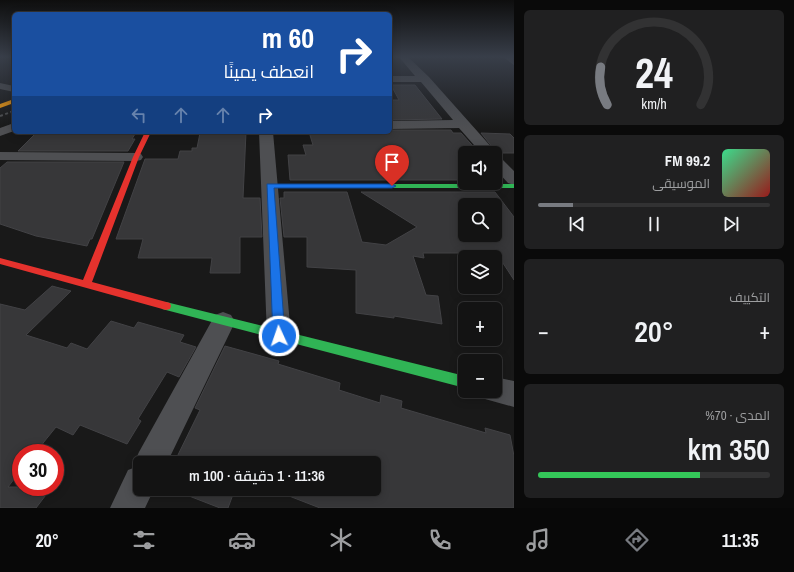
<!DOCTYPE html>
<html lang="ar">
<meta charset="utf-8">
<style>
body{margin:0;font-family:"Archivo Narrow",Cairo,sans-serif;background:#202021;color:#f1f3f6;direction:rtl;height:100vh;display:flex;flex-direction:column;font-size:15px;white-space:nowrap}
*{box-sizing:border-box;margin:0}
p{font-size:13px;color:#9d9ea0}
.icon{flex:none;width:22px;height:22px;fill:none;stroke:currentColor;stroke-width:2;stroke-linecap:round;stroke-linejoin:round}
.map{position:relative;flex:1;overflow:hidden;direction:ltr}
.drawer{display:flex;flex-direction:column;gap:10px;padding:10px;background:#0a0a0a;width:280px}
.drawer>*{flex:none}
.hud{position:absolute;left:12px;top:12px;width:380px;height:122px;border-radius:6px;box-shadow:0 2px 10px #0003,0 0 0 1px #323233;direction:rtl;background:#1a4fa0;color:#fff;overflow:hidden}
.tools{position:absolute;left:458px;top:146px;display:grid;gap:8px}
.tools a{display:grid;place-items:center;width:44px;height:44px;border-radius:6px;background:#131313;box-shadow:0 2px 10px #0003,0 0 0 1px #323233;font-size:20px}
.speed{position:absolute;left:12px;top:444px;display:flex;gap:8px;font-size:20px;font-weight:700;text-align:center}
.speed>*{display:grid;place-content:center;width:52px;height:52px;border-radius:50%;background:#131313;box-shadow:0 2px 10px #0003,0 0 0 1px #323233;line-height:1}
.speed .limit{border:6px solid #d22;background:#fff;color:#111}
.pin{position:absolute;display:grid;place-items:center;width:34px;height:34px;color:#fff;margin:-41px -17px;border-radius:50% 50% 50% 0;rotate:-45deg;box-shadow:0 0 4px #0007}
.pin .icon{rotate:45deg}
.me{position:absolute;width:44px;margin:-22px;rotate:357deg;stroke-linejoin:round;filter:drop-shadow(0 0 3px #0008)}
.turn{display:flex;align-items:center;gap:14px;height:84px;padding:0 12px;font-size:18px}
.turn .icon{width:52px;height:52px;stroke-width:2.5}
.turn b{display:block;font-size:28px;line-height:34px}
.lanes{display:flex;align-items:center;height:38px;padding:0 12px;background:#0003;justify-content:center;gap:20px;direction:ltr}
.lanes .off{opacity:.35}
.big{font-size:30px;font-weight:600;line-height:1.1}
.drawer .card{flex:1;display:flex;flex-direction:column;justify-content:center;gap:6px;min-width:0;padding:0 14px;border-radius:6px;background:#202021}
.drawer .dial{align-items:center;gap:0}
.dial svg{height:104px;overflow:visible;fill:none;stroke:#323233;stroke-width:7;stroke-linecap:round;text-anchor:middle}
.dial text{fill:#f1f3f6;stroke:none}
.song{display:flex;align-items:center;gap:12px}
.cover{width:48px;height:48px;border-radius:6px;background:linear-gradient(135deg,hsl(150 70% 55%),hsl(0 70% 35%))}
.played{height:4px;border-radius:2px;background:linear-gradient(90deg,#787b81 15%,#323233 15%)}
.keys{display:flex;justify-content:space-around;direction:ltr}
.heat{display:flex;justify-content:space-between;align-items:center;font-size:22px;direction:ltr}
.charge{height:6px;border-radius:3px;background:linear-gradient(90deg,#34c759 70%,#323233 0)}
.trip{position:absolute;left:133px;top:456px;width:248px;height:40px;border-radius:6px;background:#131313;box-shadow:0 2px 10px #0003,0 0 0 1px #323233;font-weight:600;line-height:40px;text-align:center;direction:rtl}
.menu{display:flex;height:64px;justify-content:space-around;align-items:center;background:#080808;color:#9d9ea0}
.menu .icon{width:28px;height:28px}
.menu .on{color:#787b81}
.menu b{font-size:18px;color:#f1f3f6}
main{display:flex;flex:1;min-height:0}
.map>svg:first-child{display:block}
.building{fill:#373739;stroke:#424245;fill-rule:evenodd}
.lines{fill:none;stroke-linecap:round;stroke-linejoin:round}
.street{fill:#4e4f52;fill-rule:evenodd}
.fast{fill:#30b455;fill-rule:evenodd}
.slow{fill:#ff9f0a;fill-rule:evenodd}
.jam{fill:#e5322d;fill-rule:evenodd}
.rail{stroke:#4e4f50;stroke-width:2;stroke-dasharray:3 2.5;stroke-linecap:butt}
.route{fill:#1a73e8;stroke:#114b97}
</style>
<main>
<section class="drawer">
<div class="card dial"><svg viewBox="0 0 100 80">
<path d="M14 69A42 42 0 1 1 86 69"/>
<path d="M14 69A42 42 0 0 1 9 40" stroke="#787b81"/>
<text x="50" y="56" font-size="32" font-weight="700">24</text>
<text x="50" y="72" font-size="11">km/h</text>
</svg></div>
<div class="card">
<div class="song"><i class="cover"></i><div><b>99.2 FM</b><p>الموسيقى</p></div></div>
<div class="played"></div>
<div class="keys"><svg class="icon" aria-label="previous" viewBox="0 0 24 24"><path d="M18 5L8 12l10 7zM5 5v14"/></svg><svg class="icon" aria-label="pause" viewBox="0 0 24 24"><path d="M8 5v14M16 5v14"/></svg><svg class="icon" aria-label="next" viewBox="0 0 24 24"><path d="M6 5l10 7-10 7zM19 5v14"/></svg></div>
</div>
<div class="card"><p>التكييف</p>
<div class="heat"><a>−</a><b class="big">20°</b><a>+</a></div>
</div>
<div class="card"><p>المدى · 70%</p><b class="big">350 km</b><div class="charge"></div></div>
</section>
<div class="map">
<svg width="514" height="508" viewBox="0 0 514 508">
<rect width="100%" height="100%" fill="#191919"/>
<!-- building -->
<path class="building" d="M 391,85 L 415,85 L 442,119 L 390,120 L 390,100 L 399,100 Z
M 390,130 L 451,130 L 453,133 L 461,133 L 479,153 L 465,153 L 465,180 L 290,180 L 288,155 L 306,155 L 303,145 L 313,145 L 309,132 L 390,132 Z
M 37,132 L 135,134 L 132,139 L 135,139 L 128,151 L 18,151 Z
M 210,132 L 246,132 L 243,198 L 260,198 L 262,237 L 240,237 L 240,273 L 210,273 L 212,258 L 138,258 L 143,239 L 116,239 L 145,159 L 178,159 L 180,151 L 192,151 L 192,148 L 197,148 L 200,133 L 210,133 Z
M 481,133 L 510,134 L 514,138 L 514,153 L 497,153 Z
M 7,162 L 124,162 L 92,239 L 90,239 L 87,246 L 36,236 L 0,224 L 0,168 Z
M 284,192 L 347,192 L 362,242 L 386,245 L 417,227 L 361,192 L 495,192 L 514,217 L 514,280 L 499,257 L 462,257 L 460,253 L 423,253 L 424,258 L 413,256 L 426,295 L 438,296 L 442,324 L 394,316 L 394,318 L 356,313 L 356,270 L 307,267 L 307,237 L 284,237 L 280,198 L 284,198 ZM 465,205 L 495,205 L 495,235 L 465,235 Z
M 52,286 L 71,291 L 26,335 L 67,348 L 71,343 L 87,349 L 111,321 L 134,328 L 138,322 L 184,335 L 180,342 L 196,347 L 179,377 L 167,372 L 138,419 L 141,421 L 127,444 L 80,425 L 73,435 L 56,427 L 35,453 L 21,453 L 21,470 L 8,487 L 52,487 L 36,508 L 0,508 L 0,304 L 25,310 Z
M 225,346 L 279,361 L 278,364 L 340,383 L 339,390 L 380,403 L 381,395 L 402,401 L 401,408 L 486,433 L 485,428 L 510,435 L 514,456 L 514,508 L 320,508 L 271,489 L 374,489 L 374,463 L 174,463 L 200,410 L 195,408 Z
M 171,489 L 235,489 L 228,508 L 220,508 Z"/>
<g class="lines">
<!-- street -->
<path class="street" d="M 399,57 L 408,57 L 429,77 L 494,150 L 496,153 L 495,155 L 495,153 L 481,153 L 459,128 L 390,129 L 390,121 L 453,120 L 421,82 L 390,82 L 390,76 L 415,76 Z
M 503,57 L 513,57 L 514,65 Z
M 0,83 L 14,86 L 14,92 L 0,89 Z
M 14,123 L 14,131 L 0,136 L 0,128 Z
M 259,132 L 273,132 L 291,336 L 288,343 L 279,346 L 270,343 L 267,336 Z
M 0,152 L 136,153 L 141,154 L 143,157 L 141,160 L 136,161 L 0,160 Z
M 495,156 L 500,157 L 514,171 L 514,185 L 508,183 L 495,169 Z
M 223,312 L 231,315 L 235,322 L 167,463 L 140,463 L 140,489 L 154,489 L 145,508 L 110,508 L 128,470 L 136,467 L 134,463 L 139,452 L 215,315 Z
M 495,377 L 514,381 L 514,407 L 485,399 L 482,391 L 495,391 Z"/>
<!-- fast -->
<path class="fast" d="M 267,184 L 514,184 L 514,188 L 267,188 Z
M 166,302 L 465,376 L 465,388 L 162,309 L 161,306 L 162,303 Z"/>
<!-- slow -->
<path class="slow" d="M 14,99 L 14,103 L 0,108 L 0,104 Z"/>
<!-- jam -->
<path class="jam" d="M 145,132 L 151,132 L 139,157 L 92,282 L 170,303 L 171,306 L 170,309 L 166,310 L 0,264 L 0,258 L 83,280 L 133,157 Z"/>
<!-- rail -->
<path class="rail" d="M 0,116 L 14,111"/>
</g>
<!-- sky -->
<linearGradient id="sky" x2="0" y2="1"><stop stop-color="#0e0e0e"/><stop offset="0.44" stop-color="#383e49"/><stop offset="1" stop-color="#383e49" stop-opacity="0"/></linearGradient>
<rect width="514" height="129" fill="url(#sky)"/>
<!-- route -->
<path class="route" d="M 267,184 L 392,184 L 396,186 L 392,188 L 274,188 L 285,336 L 283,339 L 279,340 L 275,339 L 273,336 Z"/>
</svg>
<div class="tools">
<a><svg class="icon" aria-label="sound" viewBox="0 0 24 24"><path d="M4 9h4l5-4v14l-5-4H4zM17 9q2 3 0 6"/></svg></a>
<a><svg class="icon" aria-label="search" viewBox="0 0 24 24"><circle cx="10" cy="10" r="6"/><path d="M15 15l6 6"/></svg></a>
<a><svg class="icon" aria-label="layers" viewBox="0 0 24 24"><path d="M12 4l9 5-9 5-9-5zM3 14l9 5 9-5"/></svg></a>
<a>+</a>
<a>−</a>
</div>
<div class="speed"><div class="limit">30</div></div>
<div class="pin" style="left:392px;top:186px;background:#d93025"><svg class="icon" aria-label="arrive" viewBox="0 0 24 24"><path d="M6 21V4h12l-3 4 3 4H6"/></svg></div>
<svg class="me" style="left:279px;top:336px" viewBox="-20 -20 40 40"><circle r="17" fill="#1a73e8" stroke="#fff" stroke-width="3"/><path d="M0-11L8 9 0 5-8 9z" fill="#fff"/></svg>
<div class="trip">11:36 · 1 دقيقة · 100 m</div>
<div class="hud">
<div class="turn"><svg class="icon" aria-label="right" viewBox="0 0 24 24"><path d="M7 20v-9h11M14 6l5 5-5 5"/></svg><div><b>60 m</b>انعطف يمينًا</div></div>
<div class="lanes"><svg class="icon off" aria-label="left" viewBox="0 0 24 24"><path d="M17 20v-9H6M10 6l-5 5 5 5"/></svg><svg class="icon off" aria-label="ahead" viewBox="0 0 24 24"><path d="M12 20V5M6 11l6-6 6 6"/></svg><svg class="icon off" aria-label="ahead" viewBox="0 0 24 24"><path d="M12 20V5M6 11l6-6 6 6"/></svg><svg class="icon" aria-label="right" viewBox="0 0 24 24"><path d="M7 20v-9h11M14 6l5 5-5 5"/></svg></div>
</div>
</div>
</main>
<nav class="menu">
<b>11:35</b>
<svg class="icon on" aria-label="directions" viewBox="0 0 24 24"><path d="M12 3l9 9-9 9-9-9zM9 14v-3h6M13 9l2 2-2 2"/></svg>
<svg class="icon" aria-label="music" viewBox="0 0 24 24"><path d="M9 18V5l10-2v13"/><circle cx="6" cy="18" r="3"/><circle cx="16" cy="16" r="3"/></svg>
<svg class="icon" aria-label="phone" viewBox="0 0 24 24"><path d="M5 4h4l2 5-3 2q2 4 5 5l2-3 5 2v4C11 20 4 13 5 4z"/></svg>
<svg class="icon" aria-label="climate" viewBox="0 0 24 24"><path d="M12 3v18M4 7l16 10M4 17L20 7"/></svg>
<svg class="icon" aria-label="car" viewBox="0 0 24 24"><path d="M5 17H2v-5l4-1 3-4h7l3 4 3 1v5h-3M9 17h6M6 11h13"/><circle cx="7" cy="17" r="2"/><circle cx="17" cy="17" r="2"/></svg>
<svg class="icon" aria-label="filters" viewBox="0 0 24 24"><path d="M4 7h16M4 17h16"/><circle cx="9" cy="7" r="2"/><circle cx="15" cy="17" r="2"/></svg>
<b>20°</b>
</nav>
